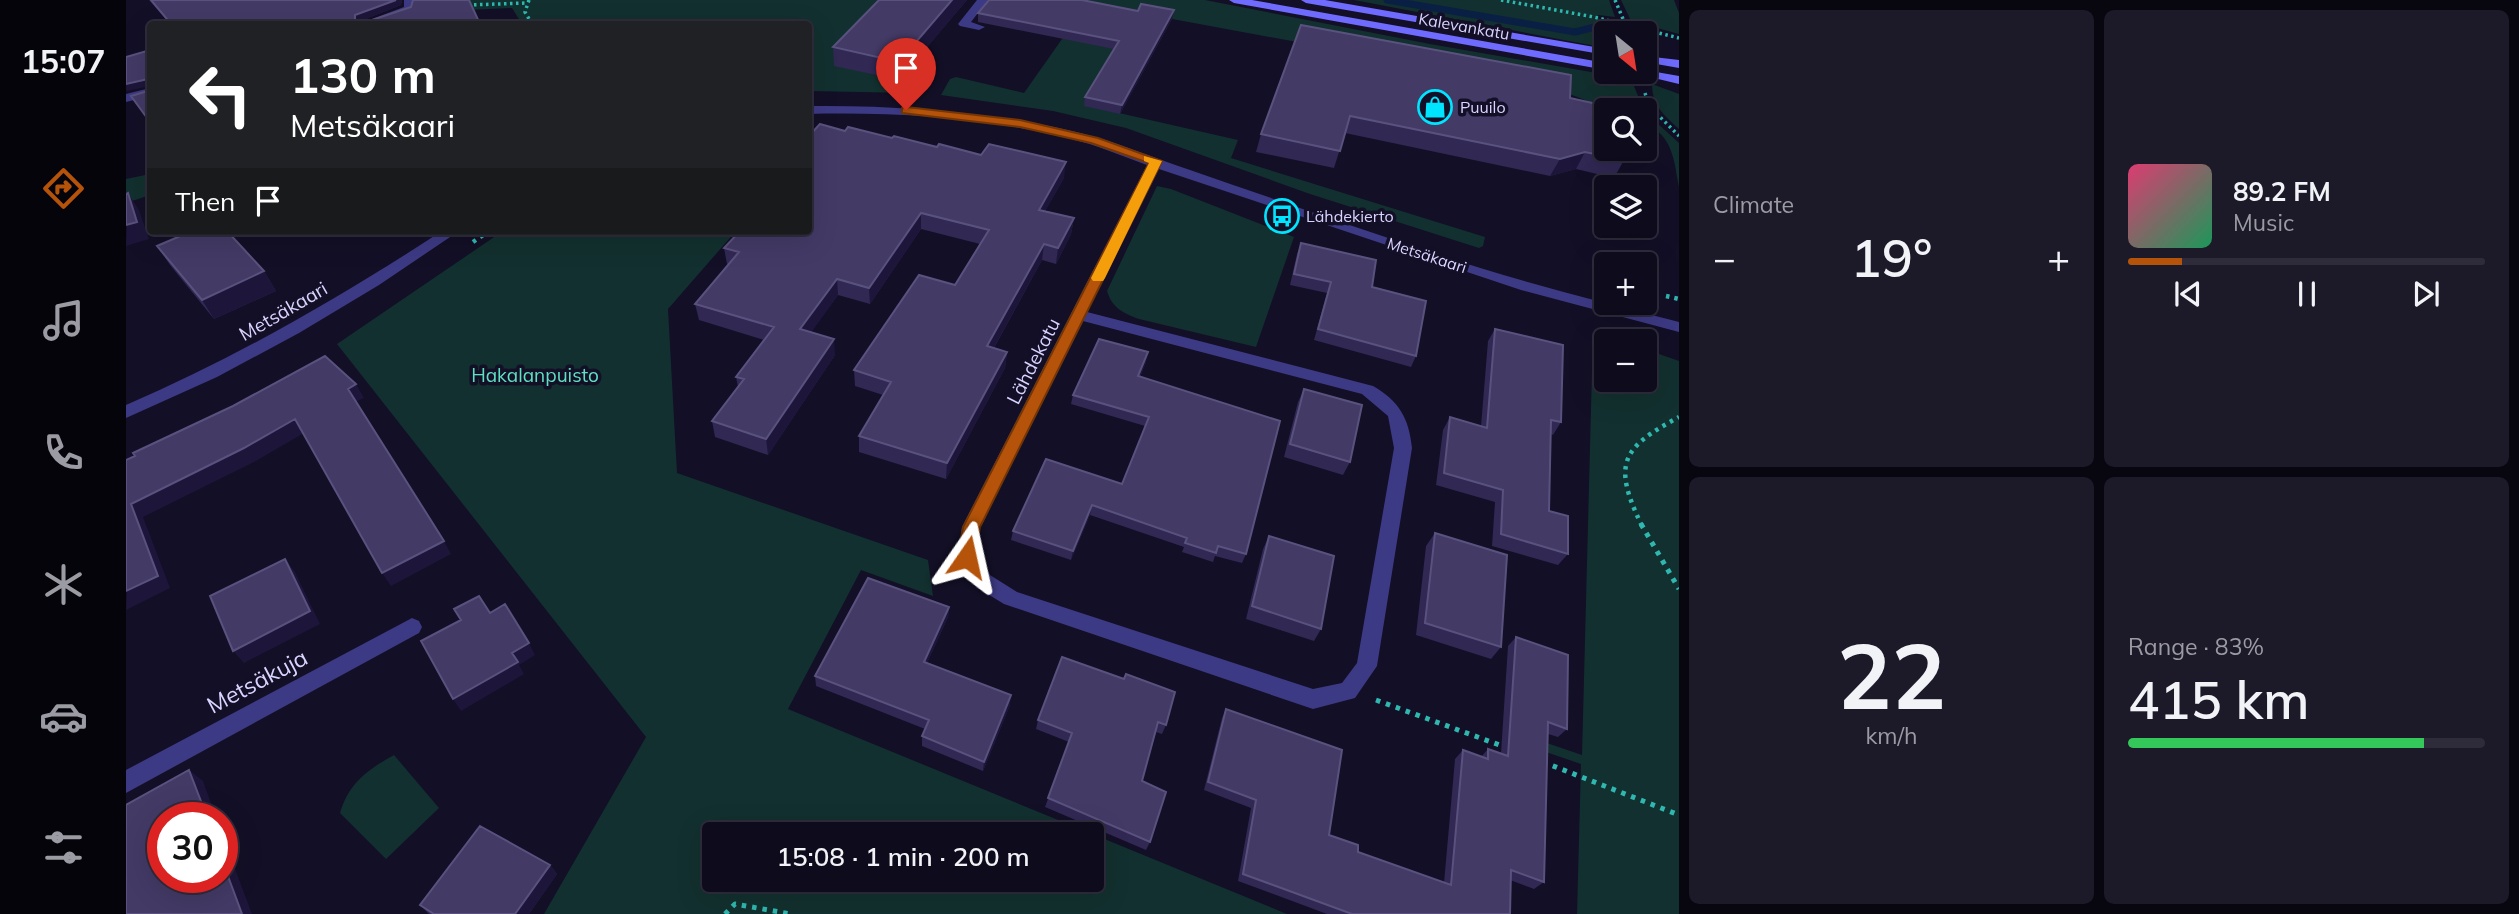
<!DOCTYPE html>
<meta charset="utf-8">
<style>
body{margin:0;font-family:Mulish,sans-serif;background:#1c1929;color:#f1f3f6;height:100vh;display:flex;flex-direction:column;font-size:26px;white-space:nowrap}
*{box-sizing:border-box;margin:0}
p{font-size:23px;color:#9b9ba3}
.icon{flex:none;width:38px;height:38px;fill:none;stroke:currentColor;stroke-width:2;stroke-linecap:round;stroke-linejoin:round}
.map{position:relative;flex:1;overflow:hidden}
.drawer{display:flex;flex-direction:column;gap:10px;padding:10px;background:#08060f;width:840px}
.drawer>*{flex:none}
.top-card{position:absolute;left:21px;top:21px;width:665px;height:214px;border-radius:7px;box-shadow:0 7px 28px #0002,0 0 0 2px #2e2b3b;background:#202124;color:#fff;overflow:hidden}
.needle{width:46px;rotate:150deg}
.fabs{position:absolute;left:1468px;top:21px;display:grid;gap:14px}
.fabs a{display:grid;place-items:center;width:63px;height:63px;border-radius:7px;background:#0e0b1c;box-shadow:0 7px 28px #0002,0 0 0 2px #2e2b3b;font-size:35px}
.speed{position:absolute;left:21px;top:802px;display:flex;gap:14px;font-size:35px;font-weight:700;text-align:center}
.speed>*{display:grid;place-content:center;width:91px;height:91px;border-radius:50%;background:#0e0b1c;box-shadow:0 7px 28px #0002,0 0 0 2px #2e2b3b;line-height:1}
.speed .limit{border:10px solid #d22;background:#fff;color:#111}
.pin{position:absolute;display:grid;place-items:center;width:60px;height:60px;color:#fff;margin:-72px -30px;border-radius:50% 50% 50% 0;rotate:-45deg;box-shadow:0 0 7px #0007}
.pin .icon{rotate:45deg}
.me{position:absolute;width:77px;margin:-38px;rotate:11deg;stroke-linejoin:round;filter:drop-shadow(0 0 5px #0008)}
.turn{display:flex;align-items:center;gap:24px;height:147px;padding:0 28px;font-size:32px}
.turn .icon{width:91px;height:91px;stroke-width:2.5}
.turn b{display:block;font-size:49px;line-height:60px}
.then{display:flex;align-items:center;height:66px;padding:0 28px;background:#0003;gap:14px;font-size:26px}
.big{font-size:52px;font-weight:600;line-height:1.1}
.drawer .tile{flex:1;display:flex;flex-direction:column;justify-content:center;gap:10px;min-width:0;padding:0 24px;border-radius:10px;background:#1c1929}
.drawer .dial{align-items:center;gap:0}
.dial b{font-size:91px;line-height:1}
.song{display:flex;align-items:center;gap:21px}
.cover{width:84px;height:84px;border-radius:10px;background:linear-gradient(135deg,hsl(340 70% 55%),hsl(150 70% 35%))}
.played{height:7px;border-radius:4px;background:linear-gradient(90deg,#b45309 15%,#2e2b3b 15%)}
.keys{display:flex;justify-content:space-around;direction:ltr}
.heat{display:flex;justify-content:space-between;align-items:center;font-size:38px;direction:ltr}
.charge{height:10px;border-radius:5px;background:linear-gradient(90deg,#34c759 83%,#2e2b3b 0)}
.drawer .tiles{flex:1;display:grid;gap:10px;grid-template-columns:repeat(2,1fr)}
.trip{position:absolute;left:576px;top:822px;width:402px;height:70px;border-radius:7px;background:#0e0b1c;box-shadow:0 7px 28px #0002,0 0 0 2px #2e2b3b;font-weight:600;line-height:70px;text-align:center}
main{display:flex;flex:1;min-height:0}
.menu{display:flex;flex-direction:column;width:126px;justify-content:space-around;align-items:center;background:#06040b;color:#9b9ba3}
.menu .icon{width:49px;height:49px}
.menu .on{color:#b45309}
.menu b{font-size:32px;color:#f1f3f6}
.map>svg:first-child{display:block}
.green{fill:#12302f;fill-rule:evenodd}
.lines{fill:none;stroke-linecap:round;stroke-linejoin:round}
.stream{stroke:#0a1f44;stroke-width:7}
.path-far2{stroke:#2fb8b0;stroke-width:3.5;stroke-dasharray:2.5 3.5;stroke-linecap:butt}
.path-far1{stroke:#2fb8b0;stroke-width:4.5;stroke-dasharray:3.5 5;stroke-linecap:butt}
.path{stroke:#2fb8b0;stroke-width:5;stroke-dasharray:4.5 6;stroke-linecap:butt}
.lane{fill:#3d3a85;fill-rule:evenodd}
.street{fill:#3d3a85;fill-rule:evenodd}
.secondary{fill:#6f6bff;fill-rule:evenodd}
.wall{fill:#312854}
.shaded-wall{fill:#1d163a}
.building{fill:#433a66;stroke:#5a527e;stroke-width:2}
.route{fill:#b45309;stroke:#753606;stroke-width:2}
.slow{fill:#f59e0b}
.labels{text-anchor:middle;dominant-baseline:central;stroke-width:7;stroke-linejoin:round;paint-order:stroke}
.far-street-label{font-size:16px;fill:#d9d4ff;stroke:#130f26}
.far-poi-label{font-size:16px;fill:#d9d4ff;stroke:#130f26;text-anchor:start}
.street-label{font-size:19px;fill:#d9d4ff;stroke:#130f26}
.park-label{font-size:19px;fill:#5fe0c0;stroke:#130f26}
.near-street-label{font-size:23px;fill:#d9d4ff;stroke:#130f26}
</style>
<main>
<nav class="menu">
<b>15:07</b>
<svg class="icon on" aria-label="directions" viewBox="0 0 24 24"><path d="M12 3l9 9-9 9-9-9zM9 14v-3h6M13 9l2 2-2 2"/></svg>
<svg class="icon" aria-label="music" viewBox="0 0 24 24"><path d="M9 18V5l10-2v13"/><circle cx="6" cy="18" r="3"/><circle cx="16" cy="16" r="3"/></svg>
<svg class="icon" aria-label="phone" viewBox="0 0 24 24"><path d="M5 4h4l2 5-3 2q2 4 5 5l2-3 5 2v4C11 20 4 13 5 4z"/></svg>
<svg class="icon" aria-label="climate" viewBox="0 0 24 24"><path d="M12 3v18M4 7l16 10M4 17L20 7"/></svg>
<svg class="icon" aria-label="car" viewBox="0 0 24 24"><path d="M5 17H2v-5l4-1 3-4h7l3 4 3 1v5h-3M9 17h6M6 11h13"/><circle cx="7" cy="17" r="2"/><circle cx="17" cy="17" r="2"/></svg>
<svg class="icon" aria-label="filters" viewBox="0 0 24 24"><path d="M4 7h16M4 17h16"/><circle cx="9" cy="7" r="2"/><circle cx="15" cy="17" r="2"/></svg>
</nav>
<div class="map">
<svg width="1553" height="914" viewBox="0 0 1553 914">
<rect width="100%" height="100%" fill="#130f26"/>
<!-- green -->
<path class="green" d="M 312,0 L 770,0 L 708,65 L 773,80 L 788,88 L 784,93 L 683,91 L 682,24 L 396,24 L 386,8 L 301,12 Z
M 943,0 L 1079,0 L 1304,44 L 1505,79 L 1518,110 L 1484,110 L 1436,91 L 1014,13 L 958,105 L 1112,140 L 1105,158 L 1359,237 L 1357,246 L 1353,248 L 1184,194 L 1000,128 L 927,111 L 815,95 L 824,79 L 830,77 L 898,93 L 936,39 L 964,9 Z
M 1228,0 L 1483,0 L 1489,17 L 1472,15 L 1473,19 L 1498,33 L 1480,33 L 1480,48 Z
M 1495,0 L 1548,0 L 1553,13 L 1553,34 L 1505,21 Z
M 1526,84 L 1553,94 L 1553,129 C 1538,115 1526,106 1526,84 Z
M 1519,112 L 1553,143 L 1553,187 C 1548,161 1547,135 1519,124 Z
M 24,174 L 24,195 L 0,203 L 0,179 Z
M 1031,186 L 1045,189 L 1168,237 L 1130,347 L 1013,319 C 997,313 986,308 981,291 Z
M 377,231 L 610,231 L 542,309 L 551,473 L 802,560 L 807,596 L 735,570 L 662,709 L 1161,914 L 418,914 L 520,737 L 211,344 ZM 588,835 L 966,835 L 966,880 L 588,880 Z
M 1467,332 L 1495,341 L 1480,341 L 1480,380 L 1519,380 L 1519,349 L 1553,361 L 1553,914 L 1451,914 L 1455,764 L 1414,750 L 1415,741 L 1456,755 Z
M 268,755 L 313,808 L 260,859 L 214,813 C 223,783 241,770 268,755 Z"/>
<g class="lines">
<!-- stream -->
<path class="stream" d="M 1261,0 L 1449,32 L 1469,27 L 1481,28"/>
<!-- path-far2 -->
<path class="path-far2" d="M 403,0 L 399,12 L 406,24
M 1375,0 L 1468,17 L 1553,38
M 1489,0 L 1503,33
M 342,5 L 400,3
M 1519,93 L 1523,106 L 1553,136"/>
<!-- path-far1 -->
<path class="path-far1" d="M 347,242 L 363,231
M 1540,296 L 1553,299
M 1516,526 C 1486,464 1495,448 1553,417"/>
<!-- path -->
<path class="path" d="M 1515,524 L 1553,589
M 1250,700 L 1379,747
M 1417,762 L 1553,815
M 599,914 L 609,904 L 665,914"/>
<!-- lane -->
<path class="lane" d="M 851,0 L 862,0 L 845,22 L 859,27 L 853,30 L 834,26 L 832,24 Z"/>
<!-- street -->
<path class="street" d="M 278,0 L 288,0 L 287,11 L 248,24 L 233,24 L 278,7 Z
M 24,88 L 24,96 L 0,102 L 0,94 Z
M 682,106 C 772,105 862,112 950,132 C 989,141 1027,158 1064,170 C 1142,197 1220,224 1299,250 C 1382,279 1468,300 1553,322 L 1553,332 L 1395,290 L 1033,169 L 961,312 L 1247,386 C 1273,401 1283,418 1286,448 L 1251,666 L 1229,698 L 1187,709 L 878,604 L 850,587 L 832,557 L 836,527 L 1021,165 C 996,156 971,145 945,139 C 860,117 770,112 682,114 ZM 957,321 L 1236,394 L 1262,416 L 1268,448 L 1231,663 L 1216,683 L 1187,689 L 891,592 L 864,575 L 851,556 L 854,527 Z
M 316,231 L 333,231 L 253,285 L 173,333 L 91,377 L 0,418 L 0,405 C 111,357 215,297 316,231 Z
M 286,618 L 293,621 L 296,627 L 293,633 L 0,793 L 0,770 Z"/>
<!-- secondary -->
<path class="secondary" d="M 1103,0 L 1126,0 L 1480,63 L 1480,70 L 1108,3 Z
M 1175,0 L 1199,0 L 1480,49 L 1480,55 L 1180,3 Z
M 1519,56 L 1553,60 L 1553,68 L 1519,62 Z
M 1519,70 L 1553,76 L 1553,84 L 1503,72 Z"/>
</g>
<!-- wall -->
<path class="wall" d="M 23,0 L 276,0 L 275,5 L 237,20 L 354,24 L 44,24 Z
M 841,0 L 773,80 L 708,66 L 707,47 Z
M 1048,10 L 1046,19 L 994,114 L 958,106 L 959,97 L 988,49 L 852,22 L 852,13 Z
M 1175,25 L 1444,98 L 1498,160 L 1488,178 L 1450,169 L 1424,176 L 1219,133 L 1208,168 L 1130,152 L 1135,134 Z
M 719,131 L 766,138 L 938,178 L 919,211 L 948,218 L 945,234 L 930,264 L 916,260 L 868,348 L 881,352 L 879,368 L 820,479 L 733,452 L 733,436 L 757,395 L 729,386 L 728,370 L 829,285 L 854,244 L 795,229 L 744,304 L 712,295 L 685,332 L 709,355 L 642,455 L 589,437 L 586,421 L 612,387 L 610,377 L 638,340 L 573,320 L 569,304 L 603,265 L 601,264 L 598,248 Z
M 1175,243 L 1246,287 L 1290,356 L 1285,367 L 1188,340 L 1201,293 L 1164,285 L 1171,254 Z
M 31,246 L 138,271 L 150,291 L 88,319 L 44,265 Z
M 1369,329 L 1435,422 L 1427,435 L 1425,434 L 1423,511 L 1442,554 L 1432,565 L 1366,546 L 1369,502 L 1310,485 L 1317,430 L 1324,417 L 1355,426 L 1362,341 Z
M 1020,362 L 1014,377 L 1120,554 L 1116,563 L 1089,556 L 1087,562 L 1056,552 L 1058,547 L 964,515 L 945,560 L 885,540 L 887,531 L 996,484 L 1019,426 L 945,404 L 947,395 Z
M 1178,389 L 1224,462 L 1217,475 L 1158,457 L 1172,402 Z
M 1309,533 L 1375,647 L 1365,659 L 1290,635 L 1300,546 Z
M 1143,536 L 1195,629 L 1188,641 L 1120,619 L 1137,549 Z
M 823,607 L 822,617 L 801,663 L 884,705 L 857,771 L 796,746 L 796,736 L 799,729 L 690,686 L 689,676 Z
M 1390,637 L 1441,729 L 1432,737 L 1422,734 L 1418,882 L 1408,889 L 1384,880 L 1384,914 L 1201,914 L 1112,881 L 1125,808 L 1078,790 L 1096,718 L 1100,709 L 1203,835 L 1232,852 L 1318,883 L 1329,759 L 1337,750 L 1355,757 L 1362,749 L 1375,753 L 1382,646 Z
M 936,657 L 1040,725 L 1036,734 L 1030,732 L 1016,781 L 1024,842 L 1020,850 L 919,807 L 943,742 L 910,729 L 912,720 Z
M 424,865 L 431,874 L 403,914 L 303,914 L 294,905 Z"/>
<!-- shaded-wall -->
<path class="shaded-wall" d="M 270,0 L 276,0 L 275,5 L 232,22 L 229,20 L 229,15 Z
M 826,0 L 841,0 L 773,80 L 773,62 Z
M 1048,10 L 1046,19 L 994,114 L 996,105 Z
M 22,79 L 24,86 L 1,91 L 0,90 L 0,84 Z
M 1459,152 L 1450,169 L 1424,176 L 1434,159 Z
M 940,162 L 938,178 L 911,225 L 913,210 Z
M 2,193 L 13,210 L 23,239 L 0,246 Z
M 795,213 L 795,229 L 744,304 L 743,288 Z
M 948,218 L 945,234 L 930,264 L 932,248 Z
M 918,244 L 916,260 L 860,362 L 861,346 Z
M 138,271 L 150,291 L 88,319 L 76,300 Z
M 711,279 L 712,295 L 676,345 L 674,329 Z
M 708,339 L 709,355 L 642,455 L 640,439 Z
M 881,352 L 879,368 L 820,479 L 821,463 Z
M 1022,352 L 1020,362 L 1010,386 L 1012,376 Z
M 230,384 L 238,398 L 229,402 L 222,389 Z
M 169,419 L 178,433 L 128,462 L 17,517 L 44,588 L 0,610 L 5,504 Z
M 966,505 L 964,515 L 945,560 L 947,551 Z
M 318,541 L 325,554 L 265,586 L 256,573 Z
M 159,559 L 169,572 L 194,624 L 118,663 L 107,651 Z
M 823,607 L 822,617 L 797,672 L 798,662 Z
M 403,643 L 409,655 L 393,665 L 398,674 L 335,711 L 327,699 L 386,653 Z
M 885,695 L 884,705 L 857,771 L 858,762 Z
M 63,770 L 77,781 L 90,817 L 81,817 Z
M 96,834 L 126,914 L 116,914 L 96,860 Z
M 424,865 L 431,874 L 403,914 L 389,914 Z"/>
<!-- building -->
<path class="building" d="M 25,0 L 270,0 L 229,15 L 229,20 L 246,20 L 285,7 L 287,0 L 343,0 L 354,24 L 45,24 Z
M 753,0 L 826,0 L 773,62 L 707,47 Z
M 863,0 L 956,0 L 1012,11 L 1015,4 L 1048,10 L 996,105 L 959,97 L 993,41 L 852,13 Z
M 1175,25 L 1445,75 L 1444,98 L 1498,110 L 1480,110 L 1480,149 L 1498,149 L 1498,160 L 1459,152 L 1434,159 L 1224,116 L 1214,151 L 1135,134 Z
M 24,50 L 24,122 L 5,96 L 22,91 L 22,79 L 0,84 L 0,57 Z
M 694,124 L 719,131 L 722,127 L 766,138 L 768,136 L 811,147 L 813,144 L 855,155 L 863,144 L 940,162 L 913,210 L 948,218 L 932,248 L 918,244 L 861,346 L 881,352 L 821,463 L 733,436 L 765,382 L 728,370 L 793,275 L 829,285 L 863,230 L 795,213 L 743,288 L 711,279 L 674,329 L 708,339 L 640,439 L 586,421 L 618,379 L 610,377 L 648,327 L 569,304 L 613,252 L 598,248 L 614,231 L 682,231 L 682,137 Z
M 2,193 L 11,222 L 0,225 L 0,194 Z
M 66,231 L 101,231 L 138,271 L 76,300 L 31,246 Z
M 1175,243 L 1250,260 L 1246,287 L 1300,301 L 1290,356 L 1192,329 L 1205,282 L 1168,274 Z
M 1369,329 L 1437,345 L 1435,422 L 1425,420 L 1423,511 L 1442,516 L 1442,554 L 1375,534 L 1377,490 L 1318,473 L 1324,417 L 1361,428 Z
M 973,339 L 1022,352 L 1012,376 L 1154,421 L 1120,554 L 1092,546 L 1090,553 L 1059,543 L 1061,538 L 966,505 L 947,551 L 887,531 L 920,459 L 996,484 L 1023,417 L 947,395 Z
M 199,356 L 230,384 L 222,389 L 318,541 L 256,573 L 169,419 L 118,448 L 5,504 L 32,576 L 0,591 L 0,460 L 9,456 L 7,453 L 107,406 Z
M 1178,389 L 1236,405 L 1224,462 L 1164,444 Z
M 1309,533 L 1381,555 L 1375,647 L 1299,623 Z
M 1143,536 L 1208,556 L 1195,629 L 1126,606 Z
M 159,559 L 184,611 L 107,651 L 84,596 Z
M 742,578 L 823,607 L 798,662 L 885,695 L 858,762 L 796,736 L 803,720 L 689,676 Z
M 353,596 L 364,613 L 379,604 L 403,643 L 386,653 L 392,662 L 327,699 L 295,641 L 335,620 L 328,609 Z
M 1390,637 L 1442,655 L 1441,729 L 1422,722 L 1418,882 L 1385,870 L 1384,914 L 1226,914 L 1117,874 L 1130,800 L 1082,782 L 1100,709 L 1216,750 L 1203,835 L 1232,845 L 1232,852 L 1325,885 L 1337,750 L 1362,759 L 1362,749 L 1382,756 Z
M 936,657 L 998,679 L 1000,674 L 1049,692 L 1040,725 L 1032,722 L 1016,781 L 1040,792 L 1024,842 L 922,798 L 946,733 L 912,720 Z
M 63,770 L 81,817 L 37,817 L 37,877 L 96,877 L 96,860 L 116,914 L 0,914 L 0,805 Z
M 354,826 L 424,865 L 389,914 L 308,914 L 294,905 Z"/>
<!-- route -->
<path class="route" d="M 780,107 L 894,120 L 972,138 L 1036,161 L 854,527 L 849,557 L 841,564 L 832,557 L 837,527 L 1023,163 L 965,143 L 894,127 L 776,113 L 776,108 Z"/>
<!-- slow -->
<path class="slow" d="M 1018,156 L 1036,161 L 979,278 L 977,281 L 967,281 L 965,278 L 1023,163 L 1018,161 Z"/>
<!-- icons -->
<defs>
<g id="shop-ring" transform="scale(1.75)"><circle r="9.5" fill="#130f26" stroke="#00e5ff" stroke-width="1.5"/><path d="M-5-2.5h2.3a2.7 3.5 0 0 1 5.4 0H5L5.5 6h-11ZM-1.5-2.5h3a1.5 2.3 0 0 0-3 0Z" fill="#00e5ff"/></g>
<g id="bus-ring" transform="scale(1.75)"><circle r="9.5" fill="#130f26" stroke="#00e5ff" stroke-width="1.5"/><path d="M-5-6H5V4H4V6H2V4H-2V6H-4V4H-5ZM-3.5-4V0h7V-4ZM-3.5 1.2v1.5H-2V1.2ZM2 1.2v1.5H3.5V1.2Z" fill="#00e5ff"/></g>
</defs>
<g fill-rule="evenodd">
<use href="#shop-ring" x="1309" y="107"/>
<use href="#bus-ring" x="1156" y="216"/>
</g>
<g class="labels">
<!-- far-street labels -->
<g class="far-street-label">
<text transform="translate(1338 26) rotate(10)">Kalevankatu</text>
<text transform="translate(1301 255) rotate(18)">Metsäkaari</text>
</g>
<!-- far-poi labels -->
<g class="far-poi-label">
<text x="1334" y="107">Puuilo</text>
<text x="1180" y="216">Lähdekierto</text>
</g>
<!-- street labels -->
<g class="street-label">
<text transform="translate(157 311) rotate(-30)">Metsäkaari</text>
<text transform="translate(907 361) rotate(-63)">Lähdekatu</text>
</g>
<!-- park labels -->
<g class="park-label">
<text x="409" y="375">Hakalanpuisto</text>
</g>
<!-- near-street labels -->
<g class="near-street-label">
<text transform="translate(131 681) rotate(-28)">Metsäkuja</text>
</g>
</g>
</svg>
<div class="fabs">
<a><svg class="needle" viewBox="-14 -14 28 28"><path d="M0-13l5 13h-10z" fill="#e53935"/><path d="M0 13l5-13h-10z" fill="#9b9ba3"/></svg></a>
<a><svg class="icon" aria-label="search" viewBox="0 0 24 24"><circle cx="10" cy="10" r="6"/><path d="M15 15l6 6"/></svg></a>
<a><svg class="icon" aria-label="layers" viewBox="0 0 24 24"><path d="M12 4l9 5-9 5-9-5zM3 14l9 5 9-5"/></svg></a>
<a>+</a>
<a>−</a>
</div>
<div class="speed"><div class="limit">30</div></div>
<div class="pin" style="left:780px;top:110px;background:#d93025"><svg class="icon" aria-label="arrive" viewBox="0 0 24 24"><path d="M6 21V4h12l-3 4 3 4H6"/></svg></div>
<svg class="me" style="left:841px;top:557px" viewBox="-20 -20 40 40"><path d="M0-17L14 15 0 8-14 15z" fill="#b45309" stroke="#fff" stroke-width="4"/></svg>
<div class="trip">15:08 · 1 min · 200 m</div>
<div class="top-card">
<div class="turn"><svg class="icon" aria-label="left" viewBox="0 0 24 24"><path d="M17 20v-9H6M10 6l-5 5 5 5"/></svg><div><b>130 m</b>Metsäkaari</div></div>
<div class="then">Then<svg class="icon" aria-label="arrive" viewBox="0 0 24 24"><path d="M6 21V4h12l-3 4 3 4H6"/></svg></div>
</div>
</div>
<section class="drawer">
<div class="tiles">
<div class="tile"><p>Climate</p>
<div class="heat"><a>−</a><b class="big">19°</b><a>+</a></div>
</div>
<div class="tile">
<div class="song"><i class="cover"></i><div><b>89.2 FM</b><p>Music</p></div></div>
<div class="played"></div>
<div class="keys"><svg class="icon" aria-label="previous" viewBox="0 0 24 24"><path d="M18 5L8 12l10 7zM5 5v14"/></svg><svg class="icon" aria-label="pause" viewBox="0 0 24 24"><path d="M8 5v14M16 5v14"/></svg><svg class="icon" aria-label="next" viewBox="0 0 24 24"><path d="M6 5l10 7-10 7zM19 5v14"/></svg></div>
</div>
<div class="tile dial"><b>22</b><p>km/h</p></div>
<div class="tile"><p>Range · 83%</p><b class="big">415 km</b><div class="charge"></div></div>
</div>
</section>
</main>
